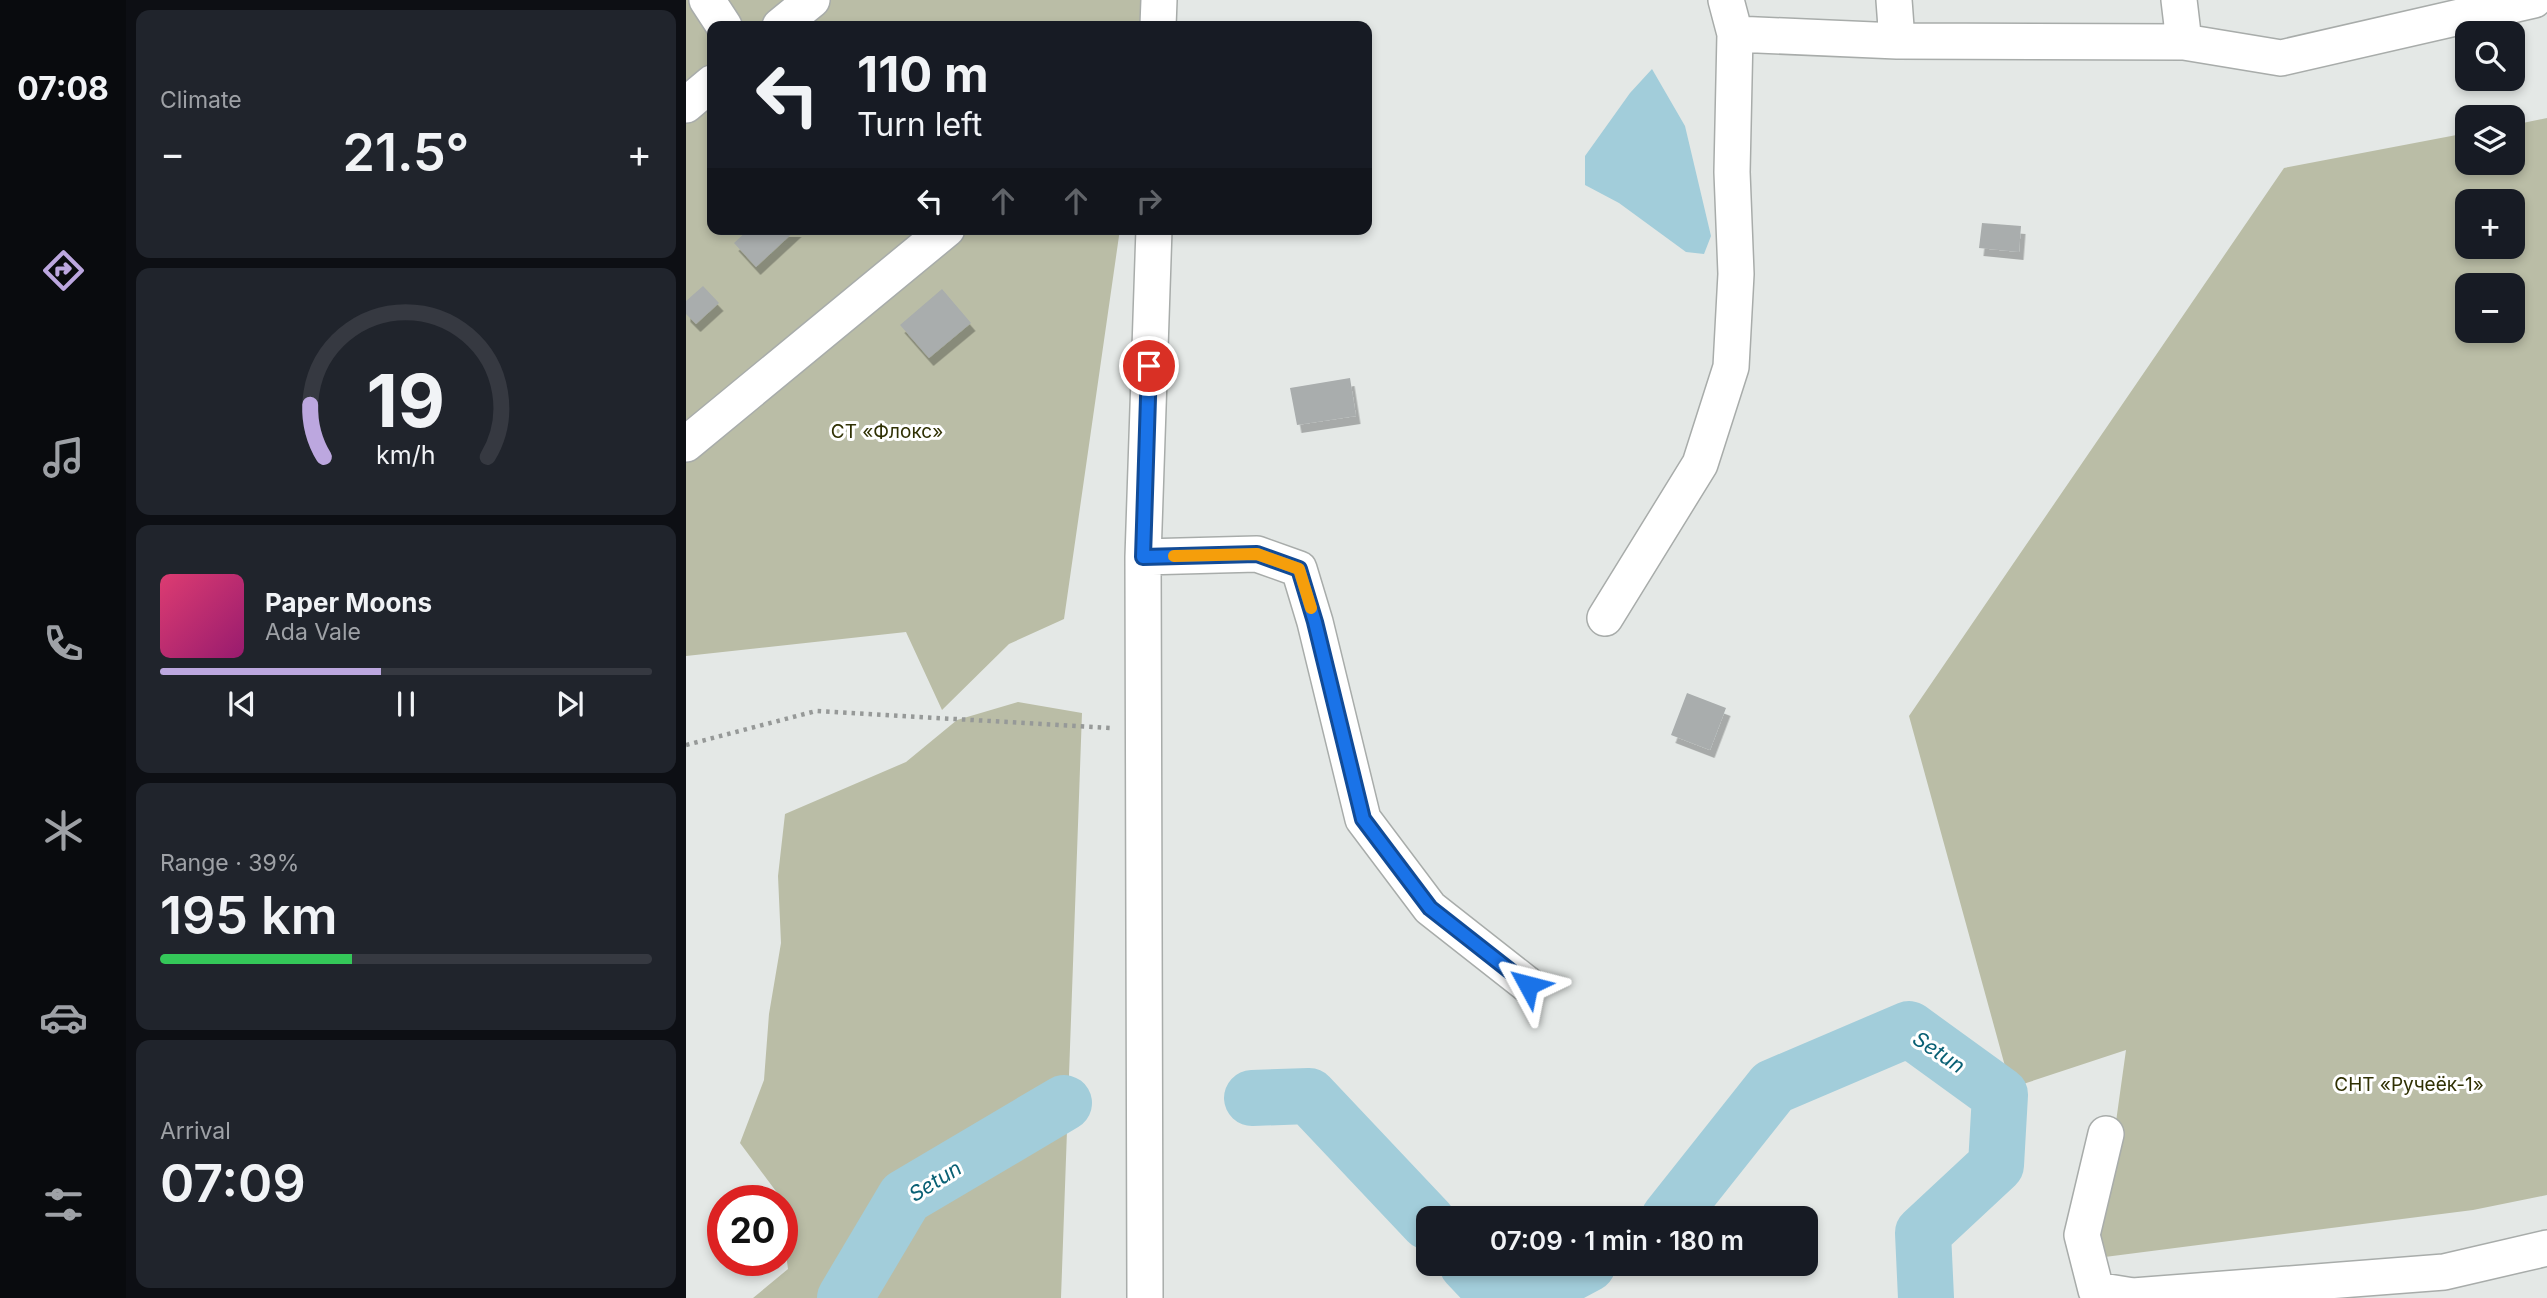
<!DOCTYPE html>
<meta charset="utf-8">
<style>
body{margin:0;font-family:Inter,sans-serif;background:#20242c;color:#f1f3f6;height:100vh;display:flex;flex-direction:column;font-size:26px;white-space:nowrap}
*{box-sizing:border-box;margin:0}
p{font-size:23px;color:#9ea1a6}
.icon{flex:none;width:38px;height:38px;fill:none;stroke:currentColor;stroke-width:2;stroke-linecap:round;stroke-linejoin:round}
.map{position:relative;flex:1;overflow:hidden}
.sheet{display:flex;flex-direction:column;gap:10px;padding:10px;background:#0d0f14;width:560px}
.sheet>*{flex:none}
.guide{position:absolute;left:21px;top:21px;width:665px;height:214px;border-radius:14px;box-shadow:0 4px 10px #0003;background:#171b24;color:#f1f3f6;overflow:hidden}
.controls{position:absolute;left:1769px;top:21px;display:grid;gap:14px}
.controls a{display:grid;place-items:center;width:70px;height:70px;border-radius:14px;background:#171b24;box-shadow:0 4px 10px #0003;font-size:35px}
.speed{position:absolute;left:21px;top:1185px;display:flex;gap:14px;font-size:35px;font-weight:700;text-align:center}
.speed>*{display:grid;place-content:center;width:91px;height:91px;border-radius:50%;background:#171b24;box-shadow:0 4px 10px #0003;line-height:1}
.speed .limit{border:10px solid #d22;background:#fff;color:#111}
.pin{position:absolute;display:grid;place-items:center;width:60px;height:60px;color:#fff;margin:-30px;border:4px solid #fff;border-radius:50%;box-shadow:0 2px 7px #0007}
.me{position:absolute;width:77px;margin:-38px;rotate:308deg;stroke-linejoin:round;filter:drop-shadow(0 0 5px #0008)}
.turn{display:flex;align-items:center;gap:24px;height:147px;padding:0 35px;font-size:32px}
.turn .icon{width:91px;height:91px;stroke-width:2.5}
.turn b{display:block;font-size:49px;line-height:60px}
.lanes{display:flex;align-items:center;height:66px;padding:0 35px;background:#0003;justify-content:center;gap:35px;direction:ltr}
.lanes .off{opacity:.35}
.big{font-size:52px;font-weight:600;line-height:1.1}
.sheet .widget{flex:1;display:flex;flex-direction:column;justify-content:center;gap:10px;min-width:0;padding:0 24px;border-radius:14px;background:#20242c}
.sheet .dial{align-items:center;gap:0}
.dial svg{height:182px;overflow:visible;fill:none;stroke:#363941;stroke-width:7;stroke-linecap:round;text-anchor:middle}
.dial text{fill:#f1f3f6;stroke:none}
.song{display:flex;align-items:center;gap:21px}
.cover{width:84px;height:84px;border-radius:10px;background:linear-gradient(135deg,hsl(340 70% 55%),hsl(320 70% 35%))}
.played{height:7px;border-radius:4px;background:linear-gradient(90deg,#bca7df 45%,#363941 45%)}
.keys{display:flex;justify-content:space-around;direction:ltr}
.heat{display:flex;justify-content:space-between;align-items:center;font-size:38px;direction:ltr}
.charge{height:10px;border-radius:5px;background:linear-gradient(90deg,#34c759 39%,#363941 0)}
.trip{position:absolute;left:730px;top:1206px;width:402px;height:70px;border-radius:14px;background:#171b24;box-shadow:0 4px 10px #0003;font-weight:600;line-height:70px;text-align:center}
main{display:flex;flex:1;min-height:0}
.tab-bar{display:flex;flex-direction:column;width:126px;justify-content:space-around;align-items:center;background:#090b0e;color:#9ea1a6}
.tab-bar .icon{width:49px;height:49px}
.tab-bar .current{color:#bca7df}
.tab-bar b{font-size:32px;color:#f1f3f6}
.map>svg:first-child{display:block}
.green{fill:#babda6;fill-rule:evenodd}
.water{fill:#a2cdda}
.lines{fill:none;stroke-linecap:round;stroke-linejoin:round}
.river{stroke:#a2cdda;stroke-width:56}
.building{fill:#a9adad;filter:url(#shadow)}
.minor-casing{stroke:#a8acaa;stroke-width:38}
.path{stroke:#969998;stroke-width:4.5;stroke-dasharray:3.5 5;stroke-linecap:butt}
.minor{stroke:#fff;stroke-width:35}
.route-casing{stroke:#114b97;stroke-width:18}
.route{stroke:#1a73e8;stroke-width:12}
.slow{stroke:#f59e0b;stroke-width:12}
.labels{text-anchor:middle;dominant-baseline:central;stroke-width:6;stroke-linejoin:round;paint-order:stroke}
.park-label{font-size:19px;fill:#303104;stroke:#fff}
.water-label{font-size:21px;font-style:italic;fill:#096074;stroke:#fff}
</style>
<main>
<nav class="tab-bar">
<b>07:08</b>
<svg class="icon current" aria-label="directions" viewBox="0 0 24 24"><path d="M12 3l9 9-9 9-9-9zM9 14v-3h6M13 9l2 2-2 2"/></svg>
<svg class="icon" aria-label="music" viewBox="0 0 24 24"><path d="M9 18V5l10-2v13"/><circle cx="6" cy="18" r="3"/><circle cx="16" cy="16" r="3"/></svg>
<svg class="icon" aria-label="phone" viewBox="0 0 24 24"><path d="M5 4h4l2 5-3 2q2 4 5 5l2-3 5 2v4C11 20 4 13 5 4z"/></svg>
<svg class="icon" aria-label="climate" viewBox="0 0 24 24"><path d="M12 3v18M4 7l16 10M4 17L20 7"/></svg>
<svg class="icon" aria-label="car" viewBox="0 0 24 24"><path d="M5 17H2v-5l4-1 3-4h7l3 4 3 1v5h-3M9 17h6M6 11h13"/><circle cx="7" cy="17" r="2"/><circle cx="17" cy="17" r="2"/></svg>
<svg class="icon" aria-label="filters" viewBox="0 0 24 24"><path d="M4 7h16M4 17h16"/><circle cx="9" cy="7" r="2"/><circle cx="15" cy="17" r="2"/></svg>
</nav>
<section class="sheet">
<div class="widget"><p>Climate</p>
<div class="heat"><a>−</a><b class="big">21.5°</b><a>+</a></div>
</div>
<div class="widget dial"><svg viewBox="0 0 100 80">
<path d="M14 69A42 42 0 1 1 86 69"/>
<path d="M14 69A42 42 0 0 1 8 46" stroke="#bca7df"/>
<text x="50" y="56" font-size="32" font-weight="700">19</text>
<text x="50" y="72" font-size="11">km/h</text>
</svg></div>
<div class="widget">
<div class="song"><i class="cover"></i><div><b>Paper Moons</b><p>Ada Vale</p></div></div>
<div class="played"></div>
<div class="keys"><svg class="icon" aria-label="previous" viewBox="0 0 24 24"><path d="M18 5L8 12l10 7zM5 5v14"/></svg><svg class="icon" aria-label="pause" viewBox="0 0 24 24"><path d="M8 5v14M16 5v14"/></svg><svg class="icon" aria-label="next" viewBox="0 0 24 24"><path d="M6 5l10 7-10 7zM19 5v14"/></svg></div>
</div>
<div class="widget"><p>Range · 39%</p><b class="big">195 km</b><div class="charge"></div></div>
<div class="widget"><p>Arrival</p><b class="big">07:09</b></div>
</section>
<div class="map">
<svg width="1861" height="1298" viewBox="0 0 1861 1298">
<defs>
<filter id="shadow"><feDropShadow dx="4.5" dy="8" stdDeviation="0" flood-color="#0004"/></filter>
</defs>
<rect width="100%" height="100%" fill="#e4e8e6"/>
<!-- green -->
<path class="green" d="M 0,0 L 457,0 L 456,26 L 26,26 L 26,229 L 434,229 L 378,619 L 323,644 L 256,710 L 220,632 L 0,656 Z
M 1861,118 L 1861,1195 L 1787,1210 L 1411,1258 L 1440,1050 L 1325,1088 L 1223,716 L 1598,168 L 1781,133 L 1782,163 L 1827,163 L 1827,125 ZM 1782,201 L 1827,201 L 1827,247 L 1782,247 ZM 1782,285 L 1827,285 L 1827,331 L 1782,331 Z
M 332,702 L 396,713 L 375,1298 L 67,1298 L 102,1269 L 96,1224 L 96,1200 L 93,1200 L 92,1194 L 54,1143 L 78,1080 L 83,1014 L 95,943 L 92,876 L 99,814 L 220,762 L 271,720 Z"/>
<!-- water -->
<path class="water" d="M 966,69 L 999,126 L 1025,236 L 1018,254 L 1000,252 L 933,203 L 899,185 L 899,156 L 944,93 Z"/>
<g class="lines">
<!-- river -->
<path class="river" d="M 566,1098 L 623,1096 L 742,1222
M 983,1218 L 1087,1087 L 1223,1029 L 1314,1095 L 1310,1165 L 1237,1233 L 1240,1298
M 781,1264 L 813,1298
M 159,1298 L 219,1197 L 378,1103
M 839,1298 L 902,1264"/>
</g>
<!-- building -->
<path class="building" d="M 1296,223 L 1335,226 L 1333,252 L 1293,248 Z
M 63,229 L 111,229 L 70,267 L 48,243 Z
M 17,286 L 33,303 L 10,324 L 0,314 L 0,301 Z
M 256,289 L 285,323 L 243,358 L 214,325 Z
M 664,378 L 670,416 L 611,425 L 604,388 Z
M 1001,693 L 1040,708 L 1024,750 L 985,735 Z"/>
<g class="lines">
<!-- minor casing -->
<g class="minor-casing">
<path id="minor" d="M 21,0 L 38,26
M 1208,0 L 1211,41
M 1493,0 L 1498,42
M 94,26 L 126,0
M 472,26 L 473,0
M 1049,34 L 1211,41 L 1498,42 L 1595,58 L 1848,0
M 0,105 L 26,83
M 0,444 L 261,229
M 457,557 L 571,554 L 613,569 L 629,622 L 677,819 L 744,908 L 842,985
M 919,618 L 1014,464 L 1045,367 L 1050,274 L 1046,172 L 1049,34 L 1040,0
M 1420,1134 L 1396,1235 L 1410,1290 L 1447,1296 L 1758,1272 L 1861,1248
M 459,1298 L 457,557 L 468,229"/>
</g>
<!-- path -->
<path class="path" d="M 0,745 L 130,711 L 425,728"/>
<!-- minor -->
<use href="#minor" class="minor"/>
</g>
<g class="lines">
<!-- route casing -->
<g class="route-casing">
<path id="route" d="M 463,366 L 457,557 L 571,554 L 613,569 L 629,622 L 677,819 L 744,908 L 842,985"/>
</g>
<!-- route -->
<use href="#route" class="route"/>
<!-- slow -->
<path class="slow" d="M 488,556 L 571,554 L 613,569 L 625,608"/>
</g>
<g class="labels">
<!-- park labels -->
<g class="park-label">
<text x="201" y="431">СТ «Флокс»</text>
<text x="1723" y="1084">СНТ «Ручеёк-1»</text>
</g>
<!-- water labels -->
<g class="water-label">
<text transform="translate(1253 1052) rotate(34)">Setun</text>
<text transform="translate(249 1181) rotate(-32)">Setun</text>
</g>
</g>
</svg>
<div class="controls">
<a><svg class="icon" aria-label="search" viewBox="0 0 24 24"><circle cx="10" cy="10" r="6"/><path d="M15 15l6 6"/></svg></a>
<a><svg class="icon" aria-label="layers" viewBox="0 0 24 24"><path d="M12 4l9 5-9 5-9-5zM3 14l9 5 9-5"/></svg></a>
<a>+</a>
<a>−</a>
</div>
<div class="speed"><div class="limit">20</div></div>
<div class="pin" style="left:463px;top:366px;background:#d93025"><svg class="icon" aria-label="arrive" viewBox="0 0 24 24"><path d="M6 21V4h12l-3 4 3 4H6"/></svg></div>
<svg class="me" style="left:842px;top:985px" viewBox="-20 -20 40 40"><path d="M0-17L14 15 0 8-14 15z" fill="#1a73e8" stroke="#fff" stroke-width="4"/></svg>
<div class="trip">07:09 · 1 min · 180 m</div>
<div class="guide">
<div class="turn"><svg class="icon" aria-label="left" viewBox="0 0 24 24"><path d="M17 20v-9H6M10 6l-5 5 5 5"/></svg><div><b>110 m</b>Turn left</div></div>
<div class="lanes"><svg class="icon" aria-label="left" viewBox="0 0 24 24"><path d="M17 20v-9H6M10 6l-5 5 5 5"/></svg><svg class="icon off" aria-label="ahead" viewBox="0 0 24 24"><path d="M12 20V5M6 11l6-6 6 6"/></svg><svg class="icon off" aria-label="ahead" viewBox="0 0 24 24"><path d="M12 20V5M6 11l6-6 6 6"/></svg><svg class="icon off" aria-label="right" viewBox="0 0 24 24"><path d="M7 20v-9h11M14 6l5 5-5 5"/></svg></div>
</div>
</div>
</main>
